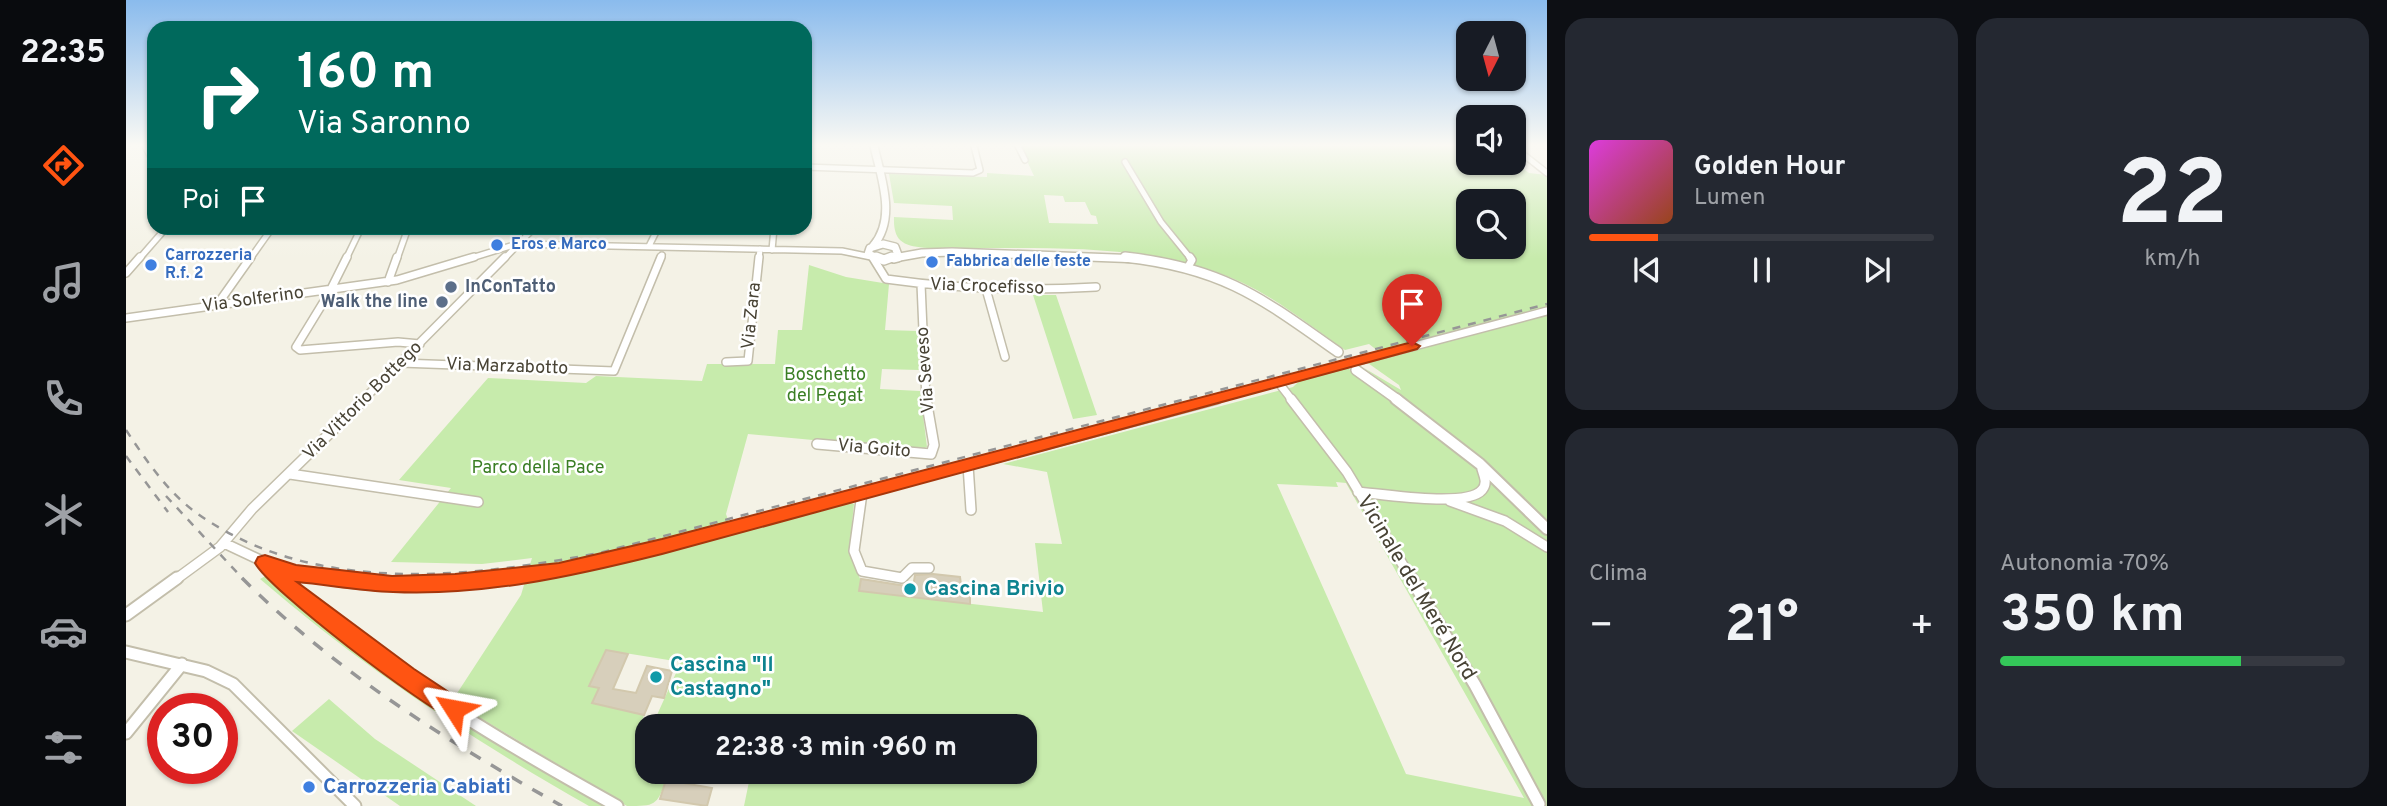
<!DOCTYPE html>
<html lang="it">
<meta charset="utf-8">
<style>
body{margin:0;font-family:Overpass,sans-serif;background:#242831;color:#f1f3f6;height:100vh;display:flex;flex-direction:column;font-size:26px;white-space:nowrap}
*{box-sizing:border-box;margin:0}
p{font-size:23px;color:#9ea1a6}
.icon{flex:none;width:38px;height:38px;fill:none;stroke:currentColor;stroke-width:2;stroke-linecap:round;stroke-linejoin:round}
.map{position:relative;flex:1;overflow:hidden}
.side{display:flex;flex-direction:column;gap:18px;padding:18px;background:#0d0f14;width:840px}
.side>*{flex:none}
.guide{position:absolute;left:21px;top:21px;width:665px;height:214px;border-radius:21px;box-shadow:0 2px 5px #0004;background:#00695c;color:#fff;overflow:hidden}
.needle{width:46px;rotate:186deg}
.fabs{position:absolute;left:1330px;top:21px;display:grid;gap:14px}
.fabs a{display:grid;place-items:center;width:70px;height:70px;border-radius:14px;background:#171b24;box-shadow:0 2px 5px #0004;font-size:35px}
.speed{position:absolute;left:21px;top:693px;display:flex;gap:14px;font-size:35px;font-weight:700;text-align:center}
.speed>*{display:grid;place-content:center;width:91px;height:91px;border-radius:50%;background:#171b24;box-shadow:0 2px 5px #0004;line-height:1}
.speed .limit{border:10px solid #d22;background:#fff;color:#111}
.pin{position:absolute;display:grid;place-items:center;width:60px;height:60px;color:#fff;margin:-72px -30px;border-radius:50% 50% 50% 0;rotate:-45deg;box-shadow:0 0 7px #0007}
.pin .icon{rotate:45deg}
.me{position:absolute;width:77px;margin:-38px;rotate:304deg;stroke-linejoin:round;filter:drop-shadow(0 0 5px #0008)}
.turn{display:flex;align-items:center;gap:24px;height:147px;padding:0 35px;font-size:32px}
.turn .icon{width:91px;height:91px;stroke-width:2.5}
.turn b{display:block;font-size:49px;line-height:60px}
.then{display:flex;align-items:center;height:66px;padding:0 35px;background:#0003;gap:14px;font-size:26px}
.big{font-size:52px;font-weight:700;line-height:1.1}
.side .tile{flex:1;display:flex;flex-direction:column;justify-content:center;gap:10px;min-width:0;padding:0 24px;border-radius:21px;background:#242831}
.side .dial{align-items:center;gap:0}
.dial b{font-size:91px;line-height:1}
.song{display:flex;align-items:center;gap:21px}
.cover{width:84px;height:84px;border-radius:10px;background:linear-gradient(135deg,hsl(300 70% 55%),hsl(20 70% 35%))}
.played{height:7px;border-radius:4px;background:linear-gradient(90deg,#ff5412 20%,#363941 20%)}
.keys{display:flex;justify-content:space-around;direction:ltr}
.heat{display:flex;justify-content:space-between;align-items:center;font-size:38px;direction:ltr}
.charge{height:10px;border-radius:5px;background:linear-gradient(90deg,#34c759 70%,#363941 0)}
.side .tiles{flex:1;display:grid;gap:18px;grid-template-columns:repeat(2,1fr)}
.trip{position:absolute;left:509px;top:714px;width:402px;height:70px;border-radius:21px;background:#171b24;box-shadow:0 2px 5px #0004;font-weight:700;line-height:70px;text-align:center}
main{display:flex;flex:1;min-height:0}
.tabs{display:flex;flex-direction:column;width:126px;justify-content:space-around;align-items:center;background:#090b0e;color:#9ea1a6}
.tabs .icon{width:49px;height:49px}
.tabs .selected{color:#ff5412}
.tabs b{font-size:32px;color:#f1f3f6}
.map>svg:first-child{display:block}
.green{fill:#c7ebac;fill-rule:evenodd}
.building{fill:#d7cfbb;stroke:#d2c8ad;stroke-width:2}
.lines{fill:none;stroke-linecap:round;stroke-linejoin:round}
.minor-far3-casing{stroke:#c3beab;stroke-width:8}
.minor-far2-casing{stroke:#c3beab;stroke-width:10}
.minor-far1-casing{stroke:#c3beab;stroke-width:12}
.minor-casing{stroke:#c3beab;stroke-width:15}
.tertiary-far2-casing{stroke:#c3beab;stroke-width:10}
.tertiary-far1-casing{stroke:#c3beab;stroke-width:12}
.tertiary-casing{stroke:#c3beab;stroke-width:14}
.minor-far3{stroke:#fff;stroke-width:5}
.minor-far2{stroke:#fff;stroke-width:7}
.minor-far1{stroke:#fff;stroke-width:9}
.minor{stroke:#fff;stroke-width:11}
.tertiary-far2{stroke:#fff;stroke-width:7}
.tertiary-far1{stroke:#fff;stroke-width:9}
.tertiary{stroke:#fff;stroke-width:10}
.rail-far1{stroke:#969696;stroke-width:2.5;stroke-dasharray:8 8;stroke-linecap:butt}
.rail{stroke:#969696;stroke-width:3.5;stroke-dasharray:12 12;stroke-linecap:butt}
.route{fill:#ff5412;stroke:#a6370c;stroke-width:2}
.shop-dot{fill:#3f7fe0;stroke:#fff;stroke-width:2.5}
.service-dot{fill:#5c6f8a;stroke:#fff;stroke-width:2.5}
.culture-dot{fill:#0f9aa8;stroke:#fff;stroke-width:2.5}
.labels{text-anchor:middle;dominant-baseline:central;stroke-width:5;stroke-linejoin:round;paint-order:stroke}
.far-shop-label{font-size:16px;font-weight:bold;fill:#366cbe;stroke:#fff;text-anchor:start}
.service-label{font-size:18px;font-weight:bold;fill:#4e5e75;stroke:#fff;text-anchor:start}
.street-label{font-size:18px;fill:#484335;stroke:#fff}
.park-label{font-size:18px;fill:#3a7e24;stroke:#fff}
.near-street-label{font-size:21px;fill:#484335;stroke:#fff}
.near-culture-label{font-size:21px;font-weight:bold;fill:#0d838f;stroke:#fff;text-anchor:start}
.near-shop-label{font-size:21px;font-weight:bold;fill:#366cbe;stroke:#fff;text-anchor:start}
</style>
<main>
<nav class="tabs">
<b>22:35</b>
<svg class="icon selected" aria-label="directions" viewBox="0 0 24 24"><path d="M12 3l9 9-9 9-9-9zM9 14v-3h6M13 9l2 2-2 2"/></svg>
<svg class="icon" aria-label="music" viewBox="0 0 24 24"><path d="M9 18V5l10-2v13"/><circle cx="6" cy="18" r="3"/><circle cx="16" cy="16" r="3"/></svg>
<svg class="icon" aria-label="phone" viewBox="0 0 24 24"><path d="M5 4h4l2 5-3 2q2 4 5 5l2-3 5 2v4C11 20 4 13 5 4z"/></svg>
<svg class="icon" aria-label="climate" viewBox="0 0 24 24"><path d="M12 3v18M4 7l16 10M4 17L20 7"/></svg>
<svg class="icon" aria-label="car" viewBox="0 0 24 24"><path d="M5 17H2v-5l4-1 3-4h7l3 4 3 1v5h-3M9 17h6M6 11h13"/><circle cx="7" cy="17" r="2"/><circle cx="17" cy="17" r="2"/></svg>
<svg class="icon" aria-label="filters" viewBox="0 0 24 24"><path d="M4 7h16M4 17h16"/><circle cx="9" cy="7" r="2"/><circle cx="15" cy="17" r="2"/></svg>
</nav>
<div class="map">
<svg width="1421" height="806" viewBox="0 0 1421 806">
<rect width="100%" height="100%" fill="#f4f2e6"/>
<!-- green -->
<path class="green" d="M 894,146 L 1342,146 L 1342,163 L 1388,162 L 1403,173 L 1421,175 L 1421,806 L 618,806 L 625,772 L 900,772 L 900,726 L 526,726 L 555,662 L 480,650 L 463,686 L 473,688 L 467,703 L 518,715 L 514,728 L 521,739 L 522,772 L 557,772 L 540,780 C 531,806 529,806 501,806 L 326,701 L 395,595 L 406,558 L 356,564 L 265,562 L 325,488 L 273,480 L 362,378 L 460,383 L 470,376 L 576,381 L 581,364 L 649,364 L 652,330 L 676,330 L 683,265 L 720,277 L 763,284 L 759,330 L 792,331 L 793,370 L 756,369 L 754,389 L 794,391 L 801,447 L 794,450 L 622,434 L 600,514 L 606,531 L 722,502 L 728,504 L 723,553 L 735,581 L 733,591 L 917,612 L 909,543 L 936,544 L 921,472 L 877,464 L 1167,387 C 1179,374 1202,372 1220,367 L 1260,395 L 1270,392 L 1238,368 L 1275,390 L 1273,385 L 1239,361 L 1098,393 L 1252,351 L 1243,344 L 1219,350 C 1186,327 1153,300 1117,283 C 1023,239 904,250 802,248 C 779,246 767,243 768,217 L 827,220 L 826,206 L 768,203 L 763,174 L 861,177 L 861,173 L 908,176 ZM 918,195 L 937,196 L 939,202 L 959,202 L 965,215 L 970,216 L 972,224 L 923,223 ZM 1342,201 L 1388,201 L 1388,247 L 1342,247 ZM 1210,482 L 1220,483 L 1398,798 L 1280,774 L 1151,484 L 1212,487 Z
M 907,295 L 930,295 L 971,415 L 947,419 Z
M 143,574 L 146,582 L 231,647 L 483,806 L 463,806 C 346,740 235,666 134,579 Z
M 203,699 L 249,739 L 350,806 L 274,806 L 166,731 Z"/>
<!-- building -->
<path class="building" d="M 807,574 L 834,577 L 836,592 L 844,592 L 844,604 L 733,591 L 735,579 L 787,587 L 789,575 Z
M 480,650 L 502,654 L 487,689 L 510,693 L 521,666 L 546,671 L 538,698 L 526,696 L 518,715 L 466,703 L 473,688 L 463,686 Z
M 540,780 L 586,788 L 581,806 L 534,799 Z"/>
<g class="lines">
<!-- minor-far3 casing -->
<g class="minor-far3-casing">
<path id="minor-far3" d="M 19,146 L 28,163
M 892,146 L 899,160
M 1388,147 L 1421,173
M 999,162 L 1035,222 L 1065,259
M 679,167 L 847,173 L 854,170 L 848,146
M 523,246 L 532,228
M 646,250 L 648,228
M 13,259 L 40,228
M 124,259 L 146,228
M 220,259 L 235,228
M 271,259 L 282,228
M 342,259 L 391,244 L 716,251 L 745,257
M 378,259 L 408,228
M 534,259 L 536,255
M 633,259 L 634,249"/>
</g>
<!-- minor-far2 casing -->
<g class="minor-far2-casing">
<path id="minor-far2" d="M 221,257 L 203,293 L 170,347 L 174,350 L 272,342 L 294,344
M 747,258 L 760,279 C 830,289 900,291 970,287
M 1062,267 L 1066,260 L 1064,257
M 0,273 L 14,257
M 262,282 L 271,257
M 795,284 L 800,400
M 860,289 L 879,357
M 91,305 L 125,257
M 0,318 L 271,280 L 348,257
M 600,362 L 622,361 L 633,257
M 275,363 L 488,371 L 535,257
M 1152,382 L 1166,400
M 237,400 L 379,257
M 1084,400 L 1421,311"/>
</g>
<!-- minor-far1 casing -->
<g class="minor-far1-casing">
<path id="minor-far1" d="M 1165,399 L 1221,472 L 1286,580
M 691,444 L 805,454 L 808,445 L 800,399
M 842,465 L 845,510
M 164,474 L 352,502
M 1232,492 C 1256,494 1341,508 1356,490 C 1362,483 1358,476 1356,469
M 736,493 L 728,551 L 736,571 L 776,578 L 786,568 L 803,568
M 1324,501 L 1379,521 L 1421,547
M 98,543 L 153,569 L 209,580
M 144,567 L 157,580
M 49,580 L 94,547 L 126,509 L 239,399
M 359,580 L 444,567 L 536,546 L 1091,399"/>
</g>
<!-- minor casing -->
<g class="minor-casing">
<path id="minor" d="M 155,578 C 253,670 374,741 491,806
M 199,578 C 256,589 316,585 372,578
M 1285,578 L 1349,685 L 1413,804
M 0,615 L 51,578
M 0,652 L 80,671 L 107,684 L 229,806
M 0,733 L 56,664"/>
</g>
<!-- tertiary-far2 casing -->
<g class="tertiary-far2-casing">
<path id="tertiary-far2" d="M 747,246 C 771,218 755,178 748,146
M 768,258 L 796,253 L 826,252 L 1015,259
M 755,259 L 742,254 L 744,248 L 757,244 L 769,247 L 772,255 L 762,259"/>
</g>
<!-- tertiary-far1 casing -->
<g class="tertiary-far1-casing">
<path id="tertiary-far1" d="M 750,257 L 758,260 L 766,257
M 999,257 C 1097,268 1134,297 1212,352
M 768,258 L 772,257
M 1230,370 L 1272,400"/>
</g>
<!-- tertiary casing -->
<g class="tertiary-casing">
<path id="tertiary" d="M 1270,399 L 1354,464 L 1421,529"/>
</g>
<!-- minor-far3 -->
<use href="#minor-far3" class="minor-far3"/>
<!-- minor-far2 -->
<use href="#minor-far2" class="minor-far2"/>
<!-- minor-far1 -->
<use href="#minor-far1" class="minor-far1"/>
<!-- minor -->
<use href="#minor" class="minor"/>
<!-- tertiary-far2 -->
<use href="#tertiary-far2" class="tertiary-far2"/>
<!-- tertiary-far1 -->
<use href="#tertiary-far1" class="tertiary-far1"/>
<!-- tertiary -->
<use href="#tertiary" class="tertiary"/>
<!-- rail-far1 -->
<path class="rail-far1" d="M 0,430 C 20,460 42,493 72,514 C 188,596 342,578 473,553 L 1421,304
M 0,456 L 42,512
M 40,496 L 118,580"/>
<!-- rail -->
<path class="rail" d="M 116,578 C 209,671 322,742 436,806"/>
</g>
<!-- sky -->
<linearGradient id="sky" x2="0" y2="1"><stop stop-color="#8abbed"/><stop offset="0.56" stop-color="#faf9f4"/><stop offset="1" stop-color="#faf9f4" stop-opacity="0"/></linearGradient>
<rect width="1421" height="259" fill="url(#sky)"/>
<!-- route -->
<path class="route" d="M 1286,342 L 1294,346 L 1291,349 L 536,554 C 448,576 359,596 267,592 C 235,591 203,585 171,582 L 288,669 L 336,701 L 339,709 L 336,717 L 328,720 C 297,707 143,590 129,563 L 132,557 L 139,555 L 170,565 L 266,576 L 329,574 L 433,563 L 536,539 Z"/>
<!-- markers -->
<g class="shop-dot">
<circle cx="371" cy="245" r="7"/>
<circle cx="806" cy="262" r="7"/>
<circle cx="25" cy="265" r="7"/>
<circle cx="183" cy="787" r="7"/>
</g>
<g class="service-dot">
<circle cx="325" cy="287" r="7"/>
<circle cx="316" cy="302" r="7"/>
</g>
<g class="culture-dot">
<circle cx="784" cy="589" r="7"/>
<circle cx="530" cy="677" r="7"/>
</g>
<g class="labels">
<!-- far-shop labels -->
<g class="far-shop-label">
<text x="385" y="245">Eros e Marco</text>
<text x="39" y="256">Carrozzeria<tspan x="39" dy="18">R.f. 2</tspan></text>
<text x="820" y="262">Fabbrica delle feste</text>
</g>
<!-- service labels -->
<g class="service-label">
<text x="339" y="287">InConTatto</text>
<text x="302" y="302" text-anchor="end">Walk the line</text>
</g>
<!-- street labels -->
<g class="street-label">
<text transform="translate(861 287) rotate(2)">Via Crocefisso</text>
<text transform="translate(127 300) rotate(-8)">Via Solferino</text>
<text transform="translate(626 316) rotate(-84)">Via Zara</text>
<text transform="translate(381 367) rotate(2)">Via Marzabotto</text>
<text transform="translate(800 370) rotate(-94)">Via Seveso</text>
<text transform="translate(237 401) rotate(-45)">Via Vittorio Bottego</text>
<text transform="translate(748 449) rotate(5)">Via Goito</text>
</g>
<!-- park labels -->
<g class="park-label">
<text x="699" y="375">Boschetto<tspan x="699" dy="21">del Pegat</tspan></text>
<text x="412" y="468">Parco della Pace</text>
</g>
<!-- near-street labels -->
<g class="near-street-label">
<text transform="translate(1290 588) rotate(59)">Vicinale del Meré Nord</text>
</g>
<!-- near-culture labels -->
<g class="near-culture-label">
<text x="798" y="589">Cascina Brivio</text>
<text x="544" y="665">Cascina "Il<tspan x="544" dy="24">Castagno"</tspan></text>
</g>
<!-- near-shop labels -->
<g class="near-shop-label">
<text x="197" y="787">Carrozzeria Cabiati</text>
</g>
</g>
</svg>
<div class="fabs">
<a><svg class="needle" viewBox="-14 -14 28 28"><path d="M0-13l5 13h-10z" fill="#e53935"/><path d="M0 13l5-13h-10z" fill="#9ea1a6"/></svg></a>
<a><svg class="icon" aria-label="sound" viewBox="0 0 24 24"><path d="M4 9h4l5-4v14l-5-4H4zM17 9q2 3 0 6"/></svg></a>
<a><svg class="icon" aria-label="search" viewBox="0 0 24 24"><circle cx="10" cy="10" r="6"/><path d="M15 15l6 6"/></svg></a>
</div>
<div class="speed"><div class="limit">30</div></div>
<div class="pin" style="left:1286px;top:346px;background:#d93025"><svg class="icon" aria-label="arrive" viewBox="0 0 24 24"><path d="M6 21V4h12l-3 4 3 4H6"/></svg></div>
<svg class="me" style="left:328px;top:709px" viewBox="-20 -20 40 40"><path d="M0-17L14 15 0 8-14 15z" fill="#ff5412" stroke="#fff" stroke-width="4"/></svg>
<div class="trip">22:38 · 3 min · 960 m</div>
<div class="guide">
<div class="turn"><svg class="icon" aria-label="right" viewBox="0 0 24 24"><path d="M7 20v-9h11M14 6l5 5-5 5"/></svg><div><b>160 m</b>Via Saronno</div></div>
<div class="then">Poi<svg class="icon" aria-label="arrive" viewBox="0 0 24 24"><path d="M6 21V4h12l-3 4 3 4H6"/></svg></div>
</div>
</div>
<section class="side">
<div class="tiles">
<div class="tile">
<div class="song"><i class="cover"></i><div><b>Golden Hour</b><p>Lumen</p></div></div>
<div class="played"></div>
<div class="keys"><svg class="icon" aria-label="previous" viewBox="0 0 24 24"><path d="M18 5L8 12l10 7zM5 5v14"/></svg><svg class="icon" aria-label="pause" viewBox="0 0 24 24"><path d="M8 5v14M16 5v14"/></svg><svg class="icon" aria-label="next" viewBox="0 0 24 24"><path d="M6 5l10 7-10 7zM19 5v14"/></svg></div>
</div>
<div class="tile dial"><b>22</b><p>km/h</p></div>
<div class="tile"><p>Clima</p>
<div class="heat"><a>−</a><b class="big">21°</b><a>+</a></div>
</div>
<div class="tile"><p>Autonomia · 70%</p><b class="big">350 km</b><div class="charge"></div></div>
</div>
</section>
</main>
